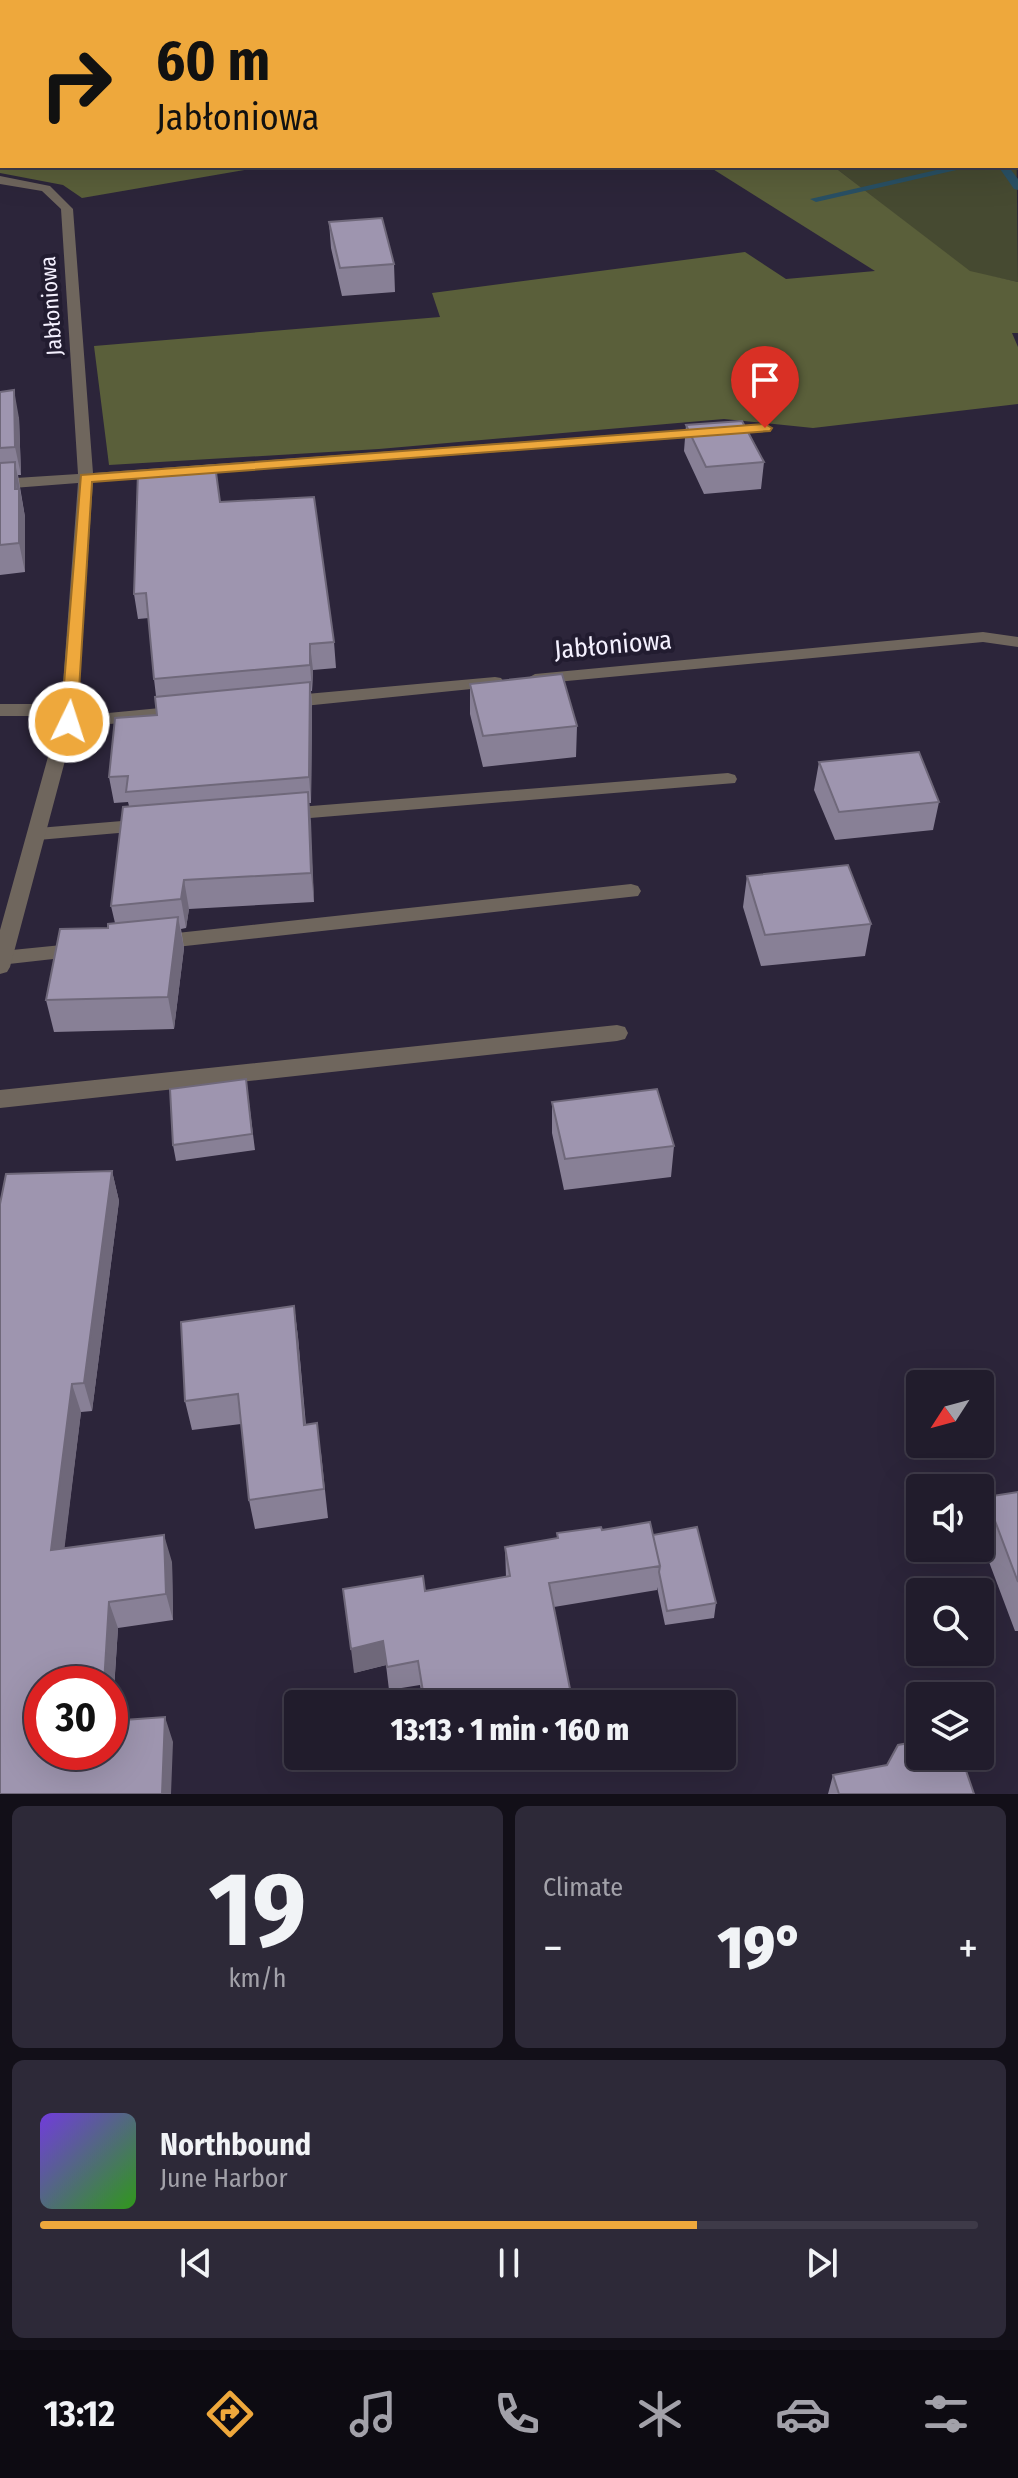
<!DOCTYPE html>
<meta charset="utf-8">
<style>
body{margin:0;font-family:"Fira Sans Condensed",sans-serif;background:#2d2938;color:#f1f3f6;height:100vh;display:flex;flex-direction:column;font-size:30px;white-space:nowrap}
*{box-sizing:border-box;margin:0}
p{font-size:26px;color:#a2a1a9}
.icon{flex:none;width:44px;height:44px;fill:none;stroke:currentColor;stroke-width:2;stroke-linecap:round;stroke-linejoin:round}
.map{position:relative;height:1794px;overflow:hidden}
.details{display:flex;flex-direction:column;gap:12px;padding:12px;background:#120f18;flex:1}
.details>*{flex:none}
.guide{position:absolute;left:0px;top:0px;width:1018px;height:168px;box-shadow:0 8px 32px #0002,0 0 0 2px #3e3a48;background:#eea83c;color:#111;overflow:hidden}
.needle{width:52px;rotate:234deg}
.buttons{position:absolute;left:906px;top:1370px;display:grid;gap:16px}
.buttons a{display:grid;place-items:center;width:88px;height:88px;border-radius:8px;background:#211c2c;box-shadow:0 8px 32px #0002,0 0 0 2px #3e3a48;font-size:40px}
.speed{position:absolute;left:24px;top:1666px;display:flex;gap:16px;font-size:40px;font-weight:700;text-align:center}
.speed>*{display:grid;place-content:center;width:104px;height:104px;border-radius:50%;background:#211c2c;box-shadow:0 8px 32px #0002,0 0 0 2px #3e3a48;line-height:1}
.speed .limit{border:12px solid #d22;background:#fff;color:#111}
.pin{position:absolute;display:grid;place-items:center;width:68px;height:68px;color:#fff;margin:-82px -34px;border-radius:50% 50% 50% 0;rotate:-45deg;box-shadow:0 0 8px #0007}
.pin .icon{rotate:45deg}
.me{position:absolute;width:88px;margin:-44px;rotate:4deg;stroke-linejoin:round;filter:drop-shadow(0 0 6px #0008)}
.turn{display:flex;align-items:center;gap:28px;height:168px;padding:0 24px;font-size:36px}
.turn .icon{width:104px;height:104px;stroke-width:2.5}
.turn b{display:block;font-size:56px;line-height:68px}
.big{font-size:60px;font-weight:800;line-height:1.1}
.details .card{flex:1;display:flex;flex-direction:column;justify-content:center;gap:12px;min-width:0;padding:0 28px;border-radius:12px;background:#2d2938}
.details .dial{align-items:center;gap:0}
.dial b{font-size:104px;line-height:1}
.song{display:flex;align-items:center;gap:24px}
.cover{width:96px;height:96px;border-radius:12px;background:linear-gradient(135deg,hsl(260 70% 55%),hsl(110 70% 35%))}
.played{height:8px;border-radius:4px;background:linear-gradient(90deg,#eea83c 70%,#3e3a48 70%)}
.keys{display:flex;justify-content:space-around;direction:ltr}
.heat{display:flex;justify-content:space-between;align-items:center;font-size:44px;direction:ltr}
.details .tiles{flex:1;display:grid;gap:12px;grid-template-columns:1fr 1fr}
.card:last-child{grid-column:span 2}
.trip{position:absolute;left:284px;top:1690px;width:452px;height:80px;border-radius:8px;background:#211c2c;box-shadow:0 8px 32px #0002,0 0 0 2px #3e3a48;font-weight:800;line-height:80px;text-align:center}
.menu{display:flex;height:128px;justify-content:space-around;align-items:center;background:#0d0b12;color:#a2a1a9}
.menu .icon{width:56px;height:56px}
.menu .current{color:#eea83c}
.menu b{font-size:36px;color:#f1f3f6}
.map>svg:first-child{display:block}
.green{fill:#464a31}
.forest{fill:#5a5f3a}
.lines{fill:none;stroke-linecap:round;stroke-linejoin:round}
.stream{fill:#295064;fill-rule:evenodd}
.service{fill:#6f665d;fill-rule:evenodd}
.minor{fill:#6f665d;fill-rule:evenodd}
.rail-casing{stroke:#ddd9e8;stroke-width:5}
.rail{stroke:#221c30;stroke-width:3;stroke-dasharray:10;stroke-linecap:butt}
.wall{fill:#888096}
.shaded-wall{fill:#6f687a}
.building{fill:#9e95af;stroke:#6f687a;stroke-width:2}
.route{fill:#eea83c;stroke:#9b6d27;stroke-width:2}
.labels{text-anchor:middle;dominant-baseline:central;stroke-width:8;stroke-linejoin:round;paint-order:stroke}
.far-street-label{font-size:22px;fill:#f4f0fe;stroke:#221c30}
.street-label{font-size:26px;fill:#f4f0fe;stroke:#221c30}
</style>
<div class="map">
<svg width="1018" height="1794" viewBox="0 0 1018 1794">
<rect width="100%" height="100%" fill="#2c253a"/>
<!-- green -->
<path class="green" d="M 0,0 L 679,0 L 685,2 L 2,2 L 0,35 Z
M 1016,110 L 1018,282 L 970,272 L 833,166 L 1016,166 Z"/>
<!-- forest -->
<path class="forest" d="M 736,0 L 1018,0 L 1018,89 L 1016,2 Z
M 0,154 L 2,166 L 267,166 L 82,198 L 63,185 L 0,173 Z
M 708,166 L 833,166 L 970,271 L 1018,282 L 1018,333 L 1012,333 L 1018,347 L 1018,404 L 813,428 L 724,419 L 379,449 L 109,465 L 94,346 L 440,317 L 432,293 L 745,252 L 786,279 L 875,271 Z"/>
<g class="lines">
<!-- stream -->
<path class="stream" d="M 47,0 L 59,0 L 45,2 Z
M 628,0 L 642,0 L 644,2 L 630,2 Z
M 2,23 L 2,29 L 0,30 L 0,24 Z
M 954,166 L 974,166 L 816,202 L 810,199 Z
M 998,166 L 1008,166 L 1018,179 L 1018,190 L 1014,189 Z"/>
<!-- service -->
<path class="service" d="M 0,704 L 70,704 L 79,710 L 70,716 L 0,716 Z
M 728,773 L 735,775 L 737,779 L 735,783 L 286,820 L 276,814 L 286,808 Z
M 146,819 L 156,825 L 153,830 L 38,840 L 28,834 L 38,828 Z
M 631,884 L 638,886 L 641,891 L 638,896 L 158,949 L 151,947 L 148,942 L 151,937 L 158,935 Z
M 82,943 L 89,945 L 92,950 L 89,955 L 0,965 L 2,951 Z
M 617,1025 L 625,1027 L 628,1033 L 625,1039 L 617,1041 L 0,1108 L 0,1090 Z"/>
<!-- minor -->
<path class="minor" d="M 0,176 L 50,186 L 73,209 L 93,473 L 765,424 L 772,428 L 765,432 L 93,482 L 77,716 L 181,706 L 190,712 L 181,718 L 74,727 L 10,967 L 7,972 L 0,974 L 0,930 L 61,710 L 78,483 L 0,489 L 0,479 L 78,474 L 61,209 L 42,191 L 0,184 Z
M 983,632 L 1018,637 L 1018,647 L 983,642 L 535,684 L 526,679 L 535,674 Z
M 495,677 L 501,678 L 504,682 L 501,686 L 284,708 L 275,702 L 284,696 Z"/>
<!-- rail casing -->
<g class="rail-casing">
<path id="rail" d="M 711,0 L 717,2"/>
</g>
<!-- rail -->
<use href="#rail" class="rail"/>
</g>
<!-- wall -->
<path class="wall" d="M 329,222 L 394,264 L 395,292 L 342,296 L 331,248 Z
M 0,392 L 19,418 L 21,475 L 18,475 L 25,517 L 25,572 L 0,575 Z
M 686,425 L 764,462 L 761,489 L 704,494 L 684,451 Z
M 220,502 L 334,642 L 336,668 L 313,670 L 312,691 L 311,691 L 312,708 L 311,803 L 309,803 L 314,902 L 189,909 L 186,928 L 181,929 L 184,948 L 174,1029 L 54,1032 L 46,1000 L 115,923 L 111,906 L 129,806 L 128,802 L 114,803 L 109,777 L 157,715 L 156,696 L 154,679 L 149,618 L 138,619 L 134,594 Z
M 470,684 L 577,726 L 576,757 L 483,767 L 470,714 Z
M 819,762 L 939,802 L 933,830 L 835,840 L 814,790 Z
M 747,876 L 871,924 L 865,956 L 761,966 L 743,907 Z
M 246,1079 L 255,1150 L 176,1161 L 173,1145 Z
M 552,1102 L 674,1146 L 671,1177 L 564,1190 L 552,1133 Z
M 112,1171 L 119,1201 L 92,1411 L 81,1412 L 64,1548 L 172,1562 L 173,1620 L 118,1628 L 112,1721 L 173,1742 L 0,1794 L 0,1204 Z
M 294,1306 L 298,1337 L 306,1425 L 321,1453 L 328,1518 L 255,1529 L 249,1500 L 241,1424 L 192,1430 L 185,1401 Z
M 1018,1492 L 1018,1631 L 1015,1631 L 980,1538 L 980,1513 L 986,1497 Z
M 602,1530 L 653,1535 L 716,1603 L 714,1618 L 665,1625 L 657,1587 L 657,1590 L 554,1607 L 573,1704 L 423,1704 L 420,1685 L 389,1690 L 386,1665 L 354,1673 L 506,1577 L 505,1547 L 557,1538 L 557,1533 Z
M 833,1775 L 974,1794 L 828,1794 Z"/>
<!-- shaded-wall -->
<path class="shaded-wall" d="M 14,390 L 19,418 L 21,475 L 15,447 Z
M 15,462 L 25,517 L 25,572 L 19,543 Z
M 310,644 L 313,670 L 312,691 L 310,665 Z
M 310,682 L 312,708 L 311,803 L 309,777 Z
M 308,792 L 311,821 L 314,902 L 311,873 Z
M 184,880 L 189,909 L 186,928 L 181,899 Z
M 178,917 L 184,948 L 174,1029 L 168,997 Z
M 112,1171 L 119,1201 L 92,1411 L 84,1383 Z
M 294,1306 L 298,1337 L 308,1455 L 304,1425 Z
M 72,1384 L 81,1412 L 61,1577 L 51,1550 Z
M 164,1535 L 172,1562 L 173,1620 L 166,1594 Z
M 109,1602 L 118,1628 L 110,1747 L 110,1684 L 104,1684 Z
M 383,1641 L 386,1665 L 354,1673 L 351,1649 Z
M 165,1717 L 173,1742 L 171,1794 L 162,1794 Z"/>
<!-- building -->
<path class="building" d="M 382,218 L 394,264 L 340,268 L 329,222 Z
M 14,390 L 15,447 L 0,448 L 0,392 Z
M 742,421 L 764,462 L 706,467 L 686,425 Z
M 15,462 L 15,489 L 19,489 L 19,543 L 0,545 L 0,463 Z
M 215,465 L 220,502 L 314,497 L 334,642 L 310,644 L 310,665 L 154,679 L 146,593 L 134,594 L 138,472 Z
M 562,674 L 577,726 L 483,736 L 470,684 Z
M 310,682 L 309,777 L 126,792 L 128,776 L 109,777 L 115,718 L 157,715 L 155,697 Z
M 919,752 L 939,802 L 839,812 L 819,762 Z
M 308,792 L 311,873 L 184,880 L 181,899 L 111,906 L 123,807 Z
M 848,865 L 871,924 L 765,935 L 747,876 Z
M 178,917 L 168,997 L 46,1000 L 60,929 L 108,928 L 108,924 Z
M 246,1079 L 252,1134 L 173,1145 L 170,1089 Z
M 657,1089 L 674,1146 L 565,1159 L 552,1102 Z
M 112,1171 L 84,1383 L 72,1384 L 51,1550 L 164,1535 L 166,1594 L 109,1602 L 104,1684 L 42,1684 L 42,1752 L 110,1752 L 110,1721 L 165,1717 L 162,1794 L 0,1794 L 0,1204 L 6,1174 Z
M 294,1306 L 304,1425 L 317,1423 L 324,1489 L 249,1500 L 238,1394 L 185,1401 L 181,1322 Z
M 1018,1492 L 1018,1582 L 986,1497 Z
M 650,1522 L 660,1566 L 549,1583 L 573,1704 L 425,1704 L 418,1661 L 387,1667 L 383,1641 L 351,1649 L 343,1589 L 423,1576 L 425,1591 L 510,1576 L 505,1547 L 558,1538 L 557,1533 L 601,1527 L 602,1530 Z
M 697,1527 L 716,1603 L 667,1611 L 659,1572 L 660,1566 L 653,1535 Z
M 920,1741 L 920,1756 L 961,1756 L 974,1794 L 839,1794 L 833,1775 L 887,1765 L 898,1745 Z"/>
<!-- route -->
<path class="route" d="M 765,424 L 772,428 L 770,431 L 92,482 L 77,722 L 69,727 L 61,722 L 81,475 Z"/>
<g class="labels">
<!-- far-street labels -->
<g class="far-street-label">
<text transform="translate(51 306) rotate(-94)">Jabłoniowa</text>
</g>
<!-- street labels -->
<g class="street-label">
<text transform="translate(613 645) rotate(-5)">Jabłoniowa</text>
</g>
</g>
</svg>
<div class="buttons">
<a><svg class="needle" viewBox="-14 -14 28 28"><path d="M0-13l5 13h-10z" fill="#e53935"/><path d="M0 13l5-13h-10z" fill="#a2a1a9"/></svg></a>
<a><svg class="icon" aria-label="sound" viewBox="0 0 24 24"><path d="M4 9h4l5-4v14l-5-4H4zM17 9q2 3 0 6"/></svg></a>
<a><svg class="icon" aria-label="search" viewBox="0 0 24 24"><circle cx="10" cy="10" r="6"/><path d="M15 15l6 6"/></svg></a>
<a><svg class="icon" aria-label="layers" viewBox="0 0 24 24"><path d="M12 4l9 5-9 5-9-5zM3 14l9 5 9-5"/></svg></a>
</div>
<div class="speed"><div class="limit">30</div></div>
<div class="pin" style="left:765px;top:428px;background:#d93025"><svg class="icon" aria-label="arrive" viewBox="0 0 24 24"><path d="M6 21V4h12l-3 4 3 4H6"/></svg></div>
<svg class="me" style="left:69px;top:722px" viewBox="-20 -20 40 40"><circle r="17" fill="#eea83c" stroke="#fff" stroke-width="3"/><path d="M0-11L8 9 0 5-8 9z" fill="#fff"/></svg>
<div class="trip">13:13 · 1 min · 160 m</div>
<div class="guide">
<div class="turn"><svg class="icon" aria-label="right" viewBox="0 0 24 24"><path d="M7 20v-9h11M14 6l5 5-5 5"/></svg><div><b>60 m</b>Jabłoniowa</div></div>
</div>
</div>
<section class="details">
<div class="tiles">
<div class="card dial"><b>19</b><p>km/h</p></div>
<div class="card"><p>Climate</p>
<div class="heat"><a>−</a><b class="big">19°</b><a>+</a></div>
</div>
<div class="card">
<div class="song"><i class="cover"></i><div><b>Northbound</b><p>June Harbor</p></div></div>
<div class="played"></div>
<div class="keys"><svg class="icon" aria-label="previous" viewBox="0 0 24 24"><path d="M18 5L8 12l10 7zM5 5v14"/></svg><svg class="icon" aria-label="pause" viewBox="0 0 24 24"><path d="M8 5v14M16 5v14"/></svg><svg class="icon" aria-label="next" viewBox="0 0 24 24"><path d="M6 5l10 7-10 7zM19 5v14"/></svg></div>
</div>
</div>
</section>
<nav class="menu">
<b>13:12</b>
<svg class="icon current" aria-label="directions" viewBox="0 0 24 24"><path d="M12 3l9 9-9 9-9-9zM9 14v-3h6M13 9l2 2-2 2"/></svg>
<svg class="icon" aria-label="music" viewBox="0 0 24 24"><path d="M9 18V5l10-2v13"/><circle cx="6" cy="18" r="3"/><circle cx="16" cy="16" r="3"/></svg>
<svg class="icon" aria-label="phone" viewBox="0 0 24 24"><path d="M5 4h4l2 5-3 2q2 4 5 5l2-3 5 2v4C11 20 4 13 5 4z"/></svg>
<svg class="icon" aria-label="climate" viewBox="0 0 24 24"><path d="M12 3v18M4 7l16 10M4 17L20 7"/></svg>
<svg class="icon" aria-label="car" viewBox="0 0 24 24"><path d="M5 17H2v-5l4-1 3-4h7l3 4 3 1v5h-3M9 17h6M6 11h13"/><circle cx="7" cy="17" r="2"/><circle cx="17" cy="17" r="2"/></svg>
<svg class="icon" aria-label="filters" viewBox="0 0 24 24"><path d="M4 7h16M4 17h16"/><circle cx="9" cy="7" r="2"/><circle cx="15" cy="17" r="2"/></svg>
</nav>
